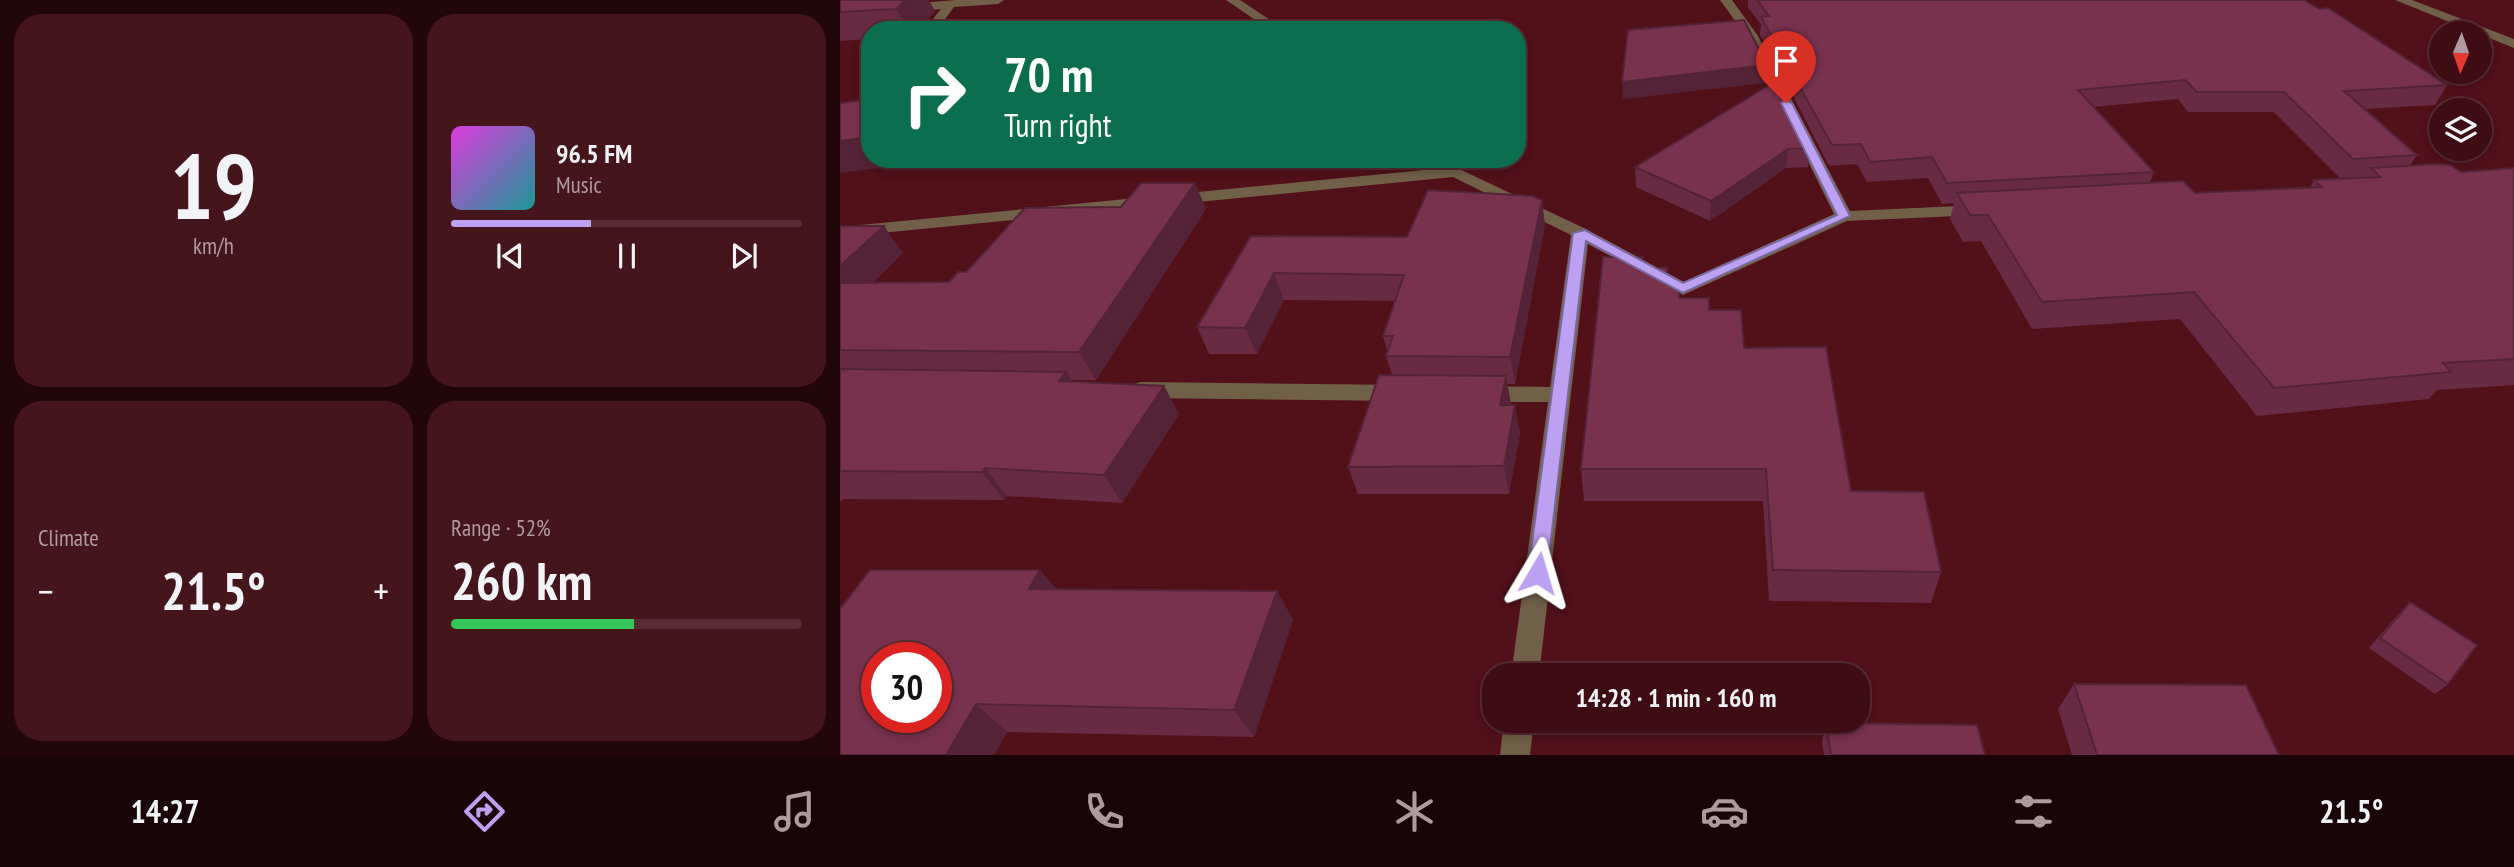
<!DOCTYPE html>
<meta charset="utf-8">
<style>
body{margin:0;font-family:"PT Sans Narrow",sans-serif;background:#45151c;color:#f1f3f6;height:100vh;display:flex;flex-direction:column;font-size:26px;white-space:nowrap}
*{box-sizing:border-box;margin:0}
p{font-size:23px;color:#ad9ba0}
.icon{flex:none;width:38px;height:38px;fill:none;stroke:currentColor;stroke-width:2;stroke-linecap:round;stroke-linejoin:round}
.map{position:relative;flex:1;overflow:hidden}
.panel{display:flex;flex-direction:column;gap:14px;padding:14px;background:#22070a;width:840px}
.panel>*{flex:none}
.banner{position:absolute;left:21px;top:21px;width:665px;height:147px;border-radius:28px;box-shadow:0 4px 10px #0003,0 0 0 2px #572c33;background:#0b6e4f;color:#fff;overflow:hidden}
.needle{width:46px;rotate:182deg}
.buttons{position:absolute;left:1589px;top:21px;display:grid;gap:14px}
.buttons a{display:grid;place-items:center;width:63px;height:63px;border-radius:50%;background:#3e0c13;box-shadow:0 4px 10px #0003,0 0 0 2px #572c33;font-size:35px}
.speed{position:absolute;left:21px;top:642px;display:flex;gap:14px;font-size:35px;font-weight:700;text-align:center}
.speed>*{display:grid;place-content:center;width:91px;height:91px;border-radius:50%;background:#3e0c13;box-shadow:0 4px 10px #0003,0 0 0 2px #572c33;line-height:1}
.speed .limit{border:10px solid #d22;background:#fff;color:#111}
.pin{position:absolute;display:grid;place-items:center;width:60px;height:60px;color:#fff;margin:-72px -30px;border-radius:50% 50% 50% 0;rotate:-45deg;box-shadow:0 0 7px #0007}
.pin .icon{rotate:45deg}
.me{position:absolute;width:77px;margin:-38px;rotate:7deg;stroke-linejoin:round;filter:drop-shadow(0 0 5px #0008)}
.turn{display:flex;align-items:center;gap:24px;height:147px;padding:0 28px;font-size:32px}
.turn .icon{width:91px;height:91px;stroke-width:2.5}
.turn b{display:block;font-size:49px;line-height:60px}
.big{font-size:52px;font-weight:700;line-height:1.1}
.panel .widget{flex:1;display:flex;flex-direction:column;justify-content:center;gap:10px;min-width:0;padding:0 24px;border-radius:28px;background:#45151c}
.panel .dial{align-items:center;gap:0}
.dial b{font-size:91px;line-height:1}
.song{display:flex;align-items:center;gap:21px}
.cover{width:84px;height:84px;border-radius:10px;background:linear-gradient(135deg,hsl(300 70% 55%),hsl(180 70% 35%))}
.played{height:7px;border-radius:4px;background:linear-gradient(90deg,#bca0f2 40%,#572c33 40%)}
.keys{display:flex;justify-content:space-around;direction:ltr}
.heat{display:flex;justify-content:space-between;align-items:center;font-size:38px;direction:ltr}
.charge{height:10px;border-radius:5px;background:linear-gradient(90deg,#34c759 52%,#572c33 0)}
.panel .tiles{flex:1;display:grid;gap:14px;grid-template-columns:repeat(2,1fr)}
.trip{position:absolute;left:642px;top:663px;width:388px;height:70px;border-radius:28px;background:#3e0c13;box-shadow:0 4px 10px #0003,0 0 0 2px #572c33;font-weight:700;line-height:70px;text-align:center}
.tabs{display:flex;height:112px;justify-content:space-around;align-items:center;background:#190508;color:#ad9ba0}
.tabs .icon{width:49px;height:49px}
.tabs .current{color:#bca0f2}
.tabs b{font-size:32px;color:#f1f3f6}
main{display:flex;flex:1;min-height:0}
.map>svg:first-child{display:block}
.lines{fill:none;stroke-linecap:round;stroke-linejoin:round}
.street{fill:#706047;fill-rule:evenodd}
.wall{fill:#682b43;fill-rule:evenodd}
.shaded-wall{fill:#552337}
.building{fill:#79324e;stroke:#552337;stroke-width:2;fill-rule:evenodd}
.route{fill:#bca0f2;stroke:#7a689d;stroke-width:2}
</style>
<main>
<section class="panel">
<div class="tiles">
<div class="widget dial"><b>19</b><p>km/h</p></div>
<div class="widget">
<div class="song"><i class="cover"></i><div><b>96.5 FM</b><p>Music</p></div></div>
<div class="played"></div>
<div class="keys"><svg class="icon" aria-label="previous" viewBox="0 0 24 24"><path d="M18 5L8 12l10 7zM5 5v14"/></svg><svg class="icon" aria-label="pause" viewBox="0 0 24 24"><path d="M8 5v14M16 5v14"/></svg><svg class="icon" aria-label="next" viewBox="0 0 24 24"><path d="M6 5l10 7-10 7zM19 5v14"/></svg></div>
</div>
<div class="widget"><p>Climate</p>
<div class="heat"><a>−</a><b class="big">21.5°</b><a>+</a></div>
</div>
<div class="widget"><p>Range · 52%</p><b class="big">260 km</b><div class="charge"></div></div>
</div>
</section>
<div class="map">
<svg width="1674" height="755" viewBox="0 0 1674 755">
<rect width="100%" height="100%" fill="#521019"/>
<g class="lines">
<!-- street -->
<path class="street" d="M 116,0 L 164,0 L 158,4 L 114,7 L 97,30 L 84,30 L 101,9 L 66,12 L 60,8 L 66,4 Z
M 386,0 L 400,0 L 445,30 L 430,30 Z
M 880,0 L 892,0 L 918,36 L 1010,211 L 1140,205 L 1149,210 L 1140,215 L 1007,221 L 843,295 L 748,244 L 699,676 L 671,676 L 708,402 L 643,402 L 635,399 L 632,394 L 635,389 L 643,386 L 710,387 L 731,235 L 613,177 L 0,237 L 0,227 L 615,167 L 746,229 L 844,282 L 994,214 L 906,36 Z
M 1555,0 L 1572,0 L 1674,39 L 1674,48 Z
M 300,382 L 561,385 L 569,388 L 572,393 L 569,398 L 561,401 L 300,398 L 292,395 L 289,390 L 292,385 Z
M 664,721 L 694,721 L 690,755 L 660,755 Z"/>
</g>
<!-- wall -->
<path class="wall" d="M 0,0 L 95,11 L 78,30 L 30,30 L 30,39 L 0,41 Z
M 908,0 L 1464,0 L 1607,85 L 1595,105 L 1524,109 L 1577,155 L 1570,165 L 1621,172 L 1674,168 L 1674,385 L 1597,390 L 1589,399 L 1417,416 L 1340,319 L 1192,329 L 1141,241 L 1123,242 L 1110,219 L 1114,203 L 1102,204 L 1088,178 L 1027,182 L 1017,164 L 989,166 L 950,90 L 950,80 L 944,80 L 920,35 L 921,24 L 908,8 ZM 1338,99 L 1348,112 L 1434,112 L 1501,179 L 1474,180 L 1470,188 L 1355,193 L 1310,182 L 1314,172 L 1254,107 Z
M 936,81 L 970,148 L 968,167 L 946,168 L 870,221 L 796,187 L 795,167 Z
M 355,183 L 366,209 L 256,380 L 231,380 L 232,381 L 324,386 L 339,414 L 282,503 L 167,496 L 164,500 L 3,499 L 0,502 L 0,226 L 63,253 L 32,283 L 109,282 L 126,272 L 281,207 Z
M 705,225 L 675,384 L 667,384 L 671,405 L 680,433 L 669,494 L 518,494 L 508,467 L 552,375 L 546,356 L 548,353 L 543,336 L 555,301 L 444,300 L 417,354 L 369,354 L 357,327 L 411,236 L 567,237 Z
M 803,268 L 828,281 L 840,298 L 869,310 L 904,348 L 1011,491 L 1101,572 L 1091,603 L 929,601 L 923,501 L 744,501 L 741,469 Z
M 217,590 L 437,591 L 453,620 L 414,737 L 167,732 L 154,755 L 0,755 Z
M 1570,602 L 1608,684 L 1595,694 L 1529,648 L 1559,613 Z
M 1234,684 L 1439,755 L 1232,755 L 1218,709 Z
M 986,723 L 1145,755 L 984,755 L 982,741 Z"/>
<!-- shaded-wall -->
<path class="shaded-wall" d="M 0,0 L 89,0 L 95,11 L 78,30 L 69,30 L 56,9 Z
M 972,59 L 951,71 L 950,80 L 944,80 L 946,62 Z
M 927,65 L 926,83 L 783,99 L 782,82 Z
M 30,137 L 30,159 L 89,159 L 87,162 L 0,173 L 0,141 Z
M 948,149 L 946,168 L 870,221 L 871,201 Z
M 355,183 L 366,209 L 256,380 L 239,352 Z
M 702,200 L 705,225 L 675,384 L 670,357 Z
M 44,226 L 63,253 L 3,311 L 0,307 L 0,266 Z
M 434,273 L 444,300 L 417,354 L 405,328 Z
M 226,372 L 244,399 L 219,381 Z
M 666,376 L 671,404 L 665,433 L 660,405 Z
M 324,386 L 339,414 L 282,503 L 264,475 Z
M 675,405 L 680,433 L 669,494 L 664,466 Z
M 145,468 L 167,496 L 164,500 L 142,472 Z
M 200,570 L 226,600 L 189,589 Z
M 437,591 L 453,620 L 414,737 L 394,710 Z
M 136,704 L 167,732 L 154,755 L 106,755 Z"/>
<!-- building -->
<path class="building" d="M 0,0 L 65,0 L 56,9 L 0,12 Z
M 917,0 L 1464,0 L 1480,9 L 1488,8 L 1607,85 L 1504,91 L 1577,155 L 1513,159 L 1444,92 L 1357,92 L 1345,80 L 1238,90 L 1314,172 L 1107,183 L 1092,157 L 1030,162 L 1021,144 L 992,145 L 951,71 L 972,59 L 946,62 L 921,17 L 929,16 Z
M 904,20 L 927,65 L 782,82 L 788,30 Z
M 936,81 L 970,148 L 948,149 L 871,201 L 795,167 Z
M 30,99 L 30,137 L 0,141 L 0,103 Z
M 1596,164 L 1611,165 L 1621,172 L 1674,168 L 1674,359 L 1603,363 L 1611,372 L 1434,388 L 1354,292 L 1202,302 L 1148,215 L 1130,215 L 1117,193 L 1343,181 L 1355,193 L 1482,187 L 1474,180 L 1540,177 L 1531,168 Z
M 301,183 L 355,183 L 239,352 L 0,350 L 0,283 L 109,282 L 118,272 L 126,272 L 185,208 L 281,207 Z
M 588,190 L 693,196 L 702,200 L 670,357 L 546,356 L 553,336 L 543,336 L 564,275 L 434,273 L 405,328 L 357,327 L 411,236 L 567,237 Z
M 0,226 L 44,226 L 0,266 Z
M 763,257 L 803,257 L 802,268 L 827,268 L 827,281 L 840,281 L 839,298 L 869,298 L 869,310 L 901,310 L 904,348 L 986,347 L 1011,491 L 1084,492 L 1101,572 L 933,570 L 926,469 L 741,469 Z
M 0,369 L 226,372 L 219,381 L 324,386 L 264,475 L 145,468 L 142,472 L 0,471 Z
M 539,375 L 666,376 L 660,405 L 675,405 L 664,466 L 508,467 Z
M 30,570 L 200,570 L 189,589 L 437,591 L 394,710 L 136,704 L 106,755 L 0,755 L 0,609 ZM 37,658 L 96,658 L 96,718 L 37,718 Z
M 1570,602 L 1637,645 L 1608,684 L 1540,638 Z
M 1234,684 L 1406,685 L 1439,755 L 1257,755 Z
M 986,723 L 1137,725 L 1145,755 L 991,755 Z"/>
<!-- route -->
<path class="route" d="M 946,100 L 952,103 L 1010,216 L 843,293 L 746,241 L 707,573 L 704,579 L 691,579 L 688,573 L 733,233 L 745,230 L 843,283 L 997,215 L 941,103 Z"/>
</svg>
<div class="buttons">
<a><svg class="needle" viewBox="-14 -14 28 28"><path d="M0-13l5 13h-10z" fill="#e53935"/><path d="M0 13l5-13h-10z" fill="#ad9ba0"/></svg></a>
<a><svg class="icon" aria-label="layers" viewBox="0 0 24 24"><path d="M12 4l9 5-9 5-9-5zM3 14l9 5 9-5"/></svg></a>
</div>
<div class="speed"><div class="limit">30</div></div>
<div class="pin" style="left:946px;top:103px;background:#d93025"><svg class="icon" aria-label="arrive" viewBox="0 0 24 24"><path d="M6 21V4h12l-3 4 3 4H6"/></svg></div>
<svg class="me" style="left:698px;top:573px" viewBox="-20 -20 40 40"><path d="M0-17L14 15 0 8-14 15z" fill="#bca0f2" stroke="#fff" stroke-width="4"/></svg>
<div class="trip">14:28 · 1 min · 160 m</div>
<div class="banner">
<div class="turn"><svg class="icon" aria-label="right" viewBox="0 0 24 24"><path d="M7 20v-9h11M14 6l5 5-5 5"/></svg><div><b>70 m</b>Turn right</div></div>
</div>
</div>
</main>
<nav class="tabs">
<b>14:27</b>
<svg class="icon current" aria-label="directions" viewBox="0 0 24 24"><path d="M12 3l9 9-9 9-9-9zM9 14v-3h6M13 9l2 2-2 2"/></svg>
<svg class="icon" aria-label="music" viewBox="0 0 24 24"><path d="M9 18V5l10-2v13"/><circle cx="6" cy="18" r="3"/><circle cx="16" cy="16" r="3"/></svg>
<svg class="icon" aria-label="phone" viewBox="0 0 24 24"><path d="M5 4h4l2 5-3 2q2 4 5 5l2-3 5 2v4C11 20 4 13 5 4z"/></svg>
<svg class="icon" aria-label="climate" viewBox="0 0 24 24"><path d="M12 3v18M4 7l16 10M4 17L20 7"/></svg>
<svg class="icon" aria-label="car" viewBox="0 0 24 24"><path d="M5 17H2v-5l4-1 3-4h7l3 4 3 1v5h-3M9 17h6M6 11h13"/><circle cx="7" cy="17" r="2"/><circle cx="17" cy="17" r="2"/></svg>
<svg class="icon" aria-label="filters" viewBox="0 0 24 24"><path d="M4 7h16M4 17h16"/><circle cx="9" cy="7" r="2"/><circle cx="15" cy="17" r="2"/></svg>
<b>21.5°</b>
</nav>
